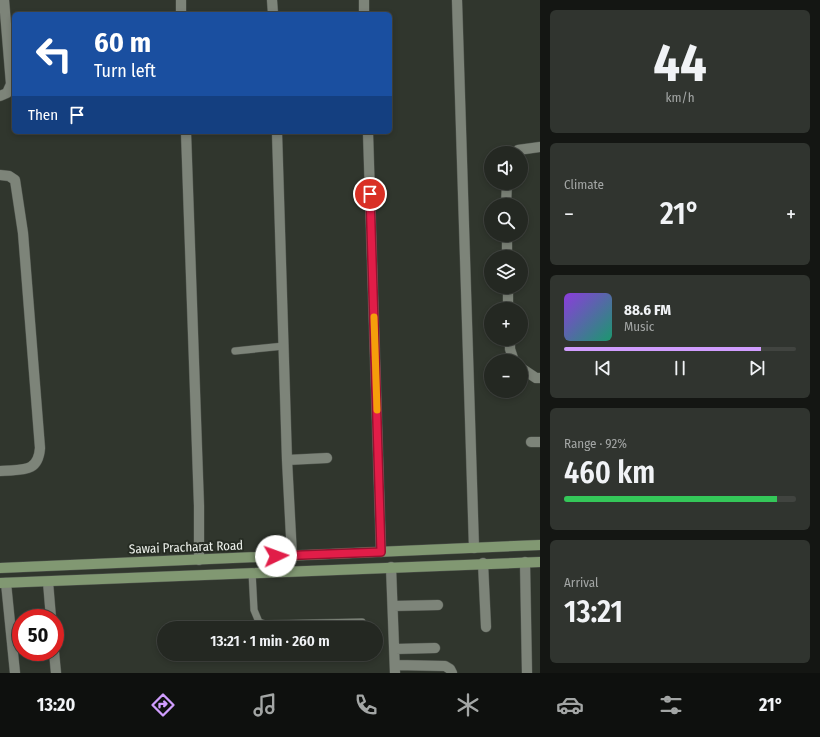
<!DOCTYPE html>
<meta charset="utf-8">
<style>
body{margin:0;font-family:"Fira Sans Condensed",sans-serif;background:#30342f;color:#f1f3f6;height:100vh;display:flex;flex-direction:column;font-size:15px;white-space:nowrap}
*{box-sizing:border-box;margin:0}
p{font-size:13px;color:#a3a6a5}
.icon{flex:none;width:22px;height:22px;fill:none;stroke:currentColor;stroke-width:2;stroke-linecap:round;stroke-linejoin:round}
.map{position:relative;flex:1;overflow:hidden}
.drawer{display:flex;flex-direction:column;gap:10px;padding:10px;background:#141613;width:280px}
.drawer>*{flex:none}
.hud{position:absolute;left:12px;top:12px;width:380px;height:122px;border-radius:6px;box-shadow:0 2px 6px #0003,0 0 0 1px #414440;background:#1a4fa0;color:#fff;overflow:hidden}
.tools{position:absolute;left:484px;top:146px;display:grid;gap:8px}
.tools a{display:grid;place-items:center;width:44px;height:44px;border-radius:50%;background:#242822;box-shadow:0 2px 6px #0003,0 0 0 1px #414440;font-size:20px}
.speed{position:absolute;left:12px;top:609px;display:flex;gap:8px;font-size:20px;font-weight:700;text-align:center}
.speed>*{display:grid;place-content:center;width:52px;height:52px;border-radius:50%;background:#242822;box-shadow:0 2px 6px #0003,0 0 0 1px #414440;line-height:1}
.speed .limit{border:6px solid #d22;background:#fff;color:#111}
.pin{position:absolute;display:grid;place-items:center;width:34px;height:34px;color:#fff;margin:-17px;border:2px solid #fff;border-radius:50%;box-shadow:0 1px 4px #0007}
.me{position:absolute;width:44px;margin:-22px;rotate:87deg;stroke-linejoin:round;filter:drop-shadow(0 0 3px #0008)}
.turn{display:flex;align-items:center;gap:14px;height:84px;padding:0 16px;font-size:18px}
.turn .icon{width:52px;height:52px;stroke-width:2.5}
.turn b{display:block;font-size:28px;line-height:34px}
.then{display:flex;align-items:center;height:38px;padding:0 16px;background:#0003;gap:8px;font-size:15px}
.big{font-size:30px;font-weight:600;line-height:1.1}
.drawer .card{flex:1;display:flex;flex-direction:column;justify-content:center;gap:6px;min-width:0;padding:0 14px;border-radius:6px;background:#30342f}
.drawer .dial{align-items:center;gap:0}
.dial b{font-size:52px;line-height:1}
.song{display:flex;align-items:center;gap:12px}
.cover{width:48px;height:48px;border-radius:6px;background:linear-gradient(135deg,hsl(270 70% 55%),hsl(160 70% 35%))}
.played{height:4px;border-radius:2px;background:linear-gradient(90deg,#d09dfe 85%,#414440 85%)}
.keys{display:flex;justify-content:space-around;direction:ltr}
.heat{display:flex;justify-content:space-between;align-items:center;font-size:22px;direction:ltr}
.charge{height:6px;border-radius:3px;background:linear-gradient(90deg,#34c759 92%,#414440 0)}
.trip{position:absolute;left:157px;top:621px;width:226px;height:40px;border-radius:20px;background:#242822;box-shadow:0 2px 6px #0003,0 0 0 1px #414440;font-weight:600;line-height:40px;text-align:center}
.menu{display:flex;height:64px;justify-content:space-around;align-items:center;background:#0e100e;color:#a3a6a5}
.menu .icon{width:28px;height:28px}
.menu .selected{color:#d09dfe}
.menu b{font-size:18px;color:#f1f3f6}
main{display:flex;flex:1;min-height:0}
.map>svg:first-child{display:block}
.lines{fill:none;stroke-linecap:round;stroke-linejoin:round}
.lane-casing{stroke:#4f544d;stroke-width:8}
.street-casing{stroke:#4f544d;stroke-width:11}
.secondary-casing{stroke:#4f544d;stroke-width:11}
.lane{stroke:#7d8479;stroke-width:7}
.street{stroke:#7d8479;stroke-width:10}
.secondary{stroke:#819872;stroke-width:10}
.route-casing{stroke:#92132f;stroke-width:10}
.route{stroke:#e11d48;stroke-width:7}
.slow{stroke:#f59e0b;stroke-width:7}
.labels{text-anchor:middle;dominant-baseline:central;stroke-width:4;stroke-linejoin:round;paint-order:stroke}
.street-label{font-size:13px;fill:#edf1eb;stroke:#262c23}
</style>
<main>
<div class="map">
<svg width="540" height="673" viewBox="0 0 540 673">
<rect width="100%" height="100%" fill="#30362d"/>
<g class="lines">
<!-- lane casing -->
<g class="lane-casing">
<path id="lane" d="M 235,351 L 284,346
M 252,572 L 254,610 L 259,622 L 265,624 L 362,622"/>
</g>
<!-- street casing -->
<g class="street-casing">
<path id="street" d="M 181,0 L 181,14
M 272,0 L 273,14
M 364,0 L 364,14
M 457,0 L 474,548
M 0,96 L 7,93 L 11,84 L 4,0
M 186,132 L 199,506 L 199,560
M 277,132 L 287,460 L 292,556
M 368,132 L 381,552
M 516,153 L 518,150 L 540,147
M 0,175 L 9,176 L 15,180 L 23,233 L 40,448 C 38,474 21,469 0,471
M 506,205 L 507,183
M 507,235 L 507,257
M 508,287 L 508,309
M 510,339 L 510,349 L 514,361
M 521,368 L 536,378 L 540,378
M 531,442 L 540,442
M 287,460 L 327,458
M 525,562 L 527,673
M 483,563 L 486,627
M 391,567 L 395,673
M 48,582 L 51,618
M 6,583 L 15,673
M 393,606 L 438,605
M 395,649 L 435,648
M 54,652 L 56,673
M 395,665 L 445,666 L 450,669 L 452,673"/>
</g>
<!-- secondary casing -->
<g class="secondary-casing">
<path id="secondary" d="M 0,568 L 540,545
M 0,583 L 540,562"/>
</g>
<!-- lane -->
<use href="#lane" class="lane"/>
<!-- street -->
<use href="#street" class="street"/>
<!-- secondary -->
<use href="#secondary" class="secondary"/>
</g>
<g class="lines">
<!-- route casing -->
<g class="route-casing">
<path id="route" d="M 276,556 L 381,552 L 370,194"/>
</g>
<!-- route -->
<use href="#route" class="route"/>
<!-- slow -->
<path class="slow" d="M 374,317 L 377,410"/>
</g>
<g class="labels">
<!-- street labels -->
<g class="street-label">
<text transform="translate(186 547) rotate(-2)">Sawai Pracharat Road</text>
</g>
</g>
</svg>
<div class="tools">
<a><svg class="icon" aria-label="sound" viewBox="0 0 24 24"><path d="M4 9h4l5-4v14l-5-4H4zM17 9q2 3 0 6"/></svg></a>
<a><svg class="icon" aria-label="search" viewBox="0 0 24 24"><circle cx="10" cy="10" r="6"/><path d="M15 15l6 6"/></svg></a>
<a><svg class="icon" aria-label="layers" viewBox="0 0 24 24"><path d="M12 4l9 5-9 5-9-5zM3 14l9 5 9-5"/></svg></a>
<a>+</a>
<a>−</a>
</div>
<div class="speed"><div class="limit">50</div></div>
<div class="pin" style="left:370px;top:194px;background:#d93025"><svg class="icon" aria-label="arrive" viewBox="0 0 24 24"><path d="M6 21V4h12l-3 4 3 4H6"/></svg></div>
<svg class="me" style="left:276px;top:556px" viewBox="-20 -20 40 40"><circle r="19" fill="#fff"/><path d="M0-13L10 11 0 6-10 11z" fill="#e11d48"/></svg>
<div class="trip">13:21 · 1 min · 260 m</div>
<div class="hud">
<div class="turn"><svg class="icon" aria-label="left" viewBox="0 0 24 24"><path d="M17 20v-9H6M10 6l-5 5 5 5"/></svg><div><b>60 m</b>Turn left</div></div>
<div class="then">Then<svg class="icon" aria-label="arrive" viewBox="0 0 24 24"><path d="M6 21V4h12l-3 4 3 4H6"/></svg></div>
</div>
</div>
<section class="drawer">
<div class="card dial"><b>44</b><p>km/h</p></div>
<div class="card"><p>Climate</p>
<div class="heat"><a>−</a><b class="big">21°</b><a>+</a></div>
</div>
<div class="card">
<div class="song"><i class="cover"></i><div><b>88.6 FM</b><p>Music</p></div></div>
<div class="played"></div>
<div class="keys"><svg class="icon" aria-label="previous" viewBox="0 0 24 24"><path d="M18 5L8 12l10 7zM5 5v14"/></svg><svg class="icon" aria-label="pause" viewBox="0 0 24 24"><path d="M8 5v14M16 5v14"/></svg><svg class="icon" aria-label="next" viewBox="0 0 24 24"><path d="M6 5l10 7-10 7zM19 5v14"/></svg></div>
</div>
<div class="card"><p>Range · 92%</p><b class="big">460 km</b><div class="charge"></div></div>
<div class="card"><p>Arrival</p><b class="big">13:21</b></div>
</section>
</main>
<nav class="menu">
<b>13:20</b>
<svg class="icon selected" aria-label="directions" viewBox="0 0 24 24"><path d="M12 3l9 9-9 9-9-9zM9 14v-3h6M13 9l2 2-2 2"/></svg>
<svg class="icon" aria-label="music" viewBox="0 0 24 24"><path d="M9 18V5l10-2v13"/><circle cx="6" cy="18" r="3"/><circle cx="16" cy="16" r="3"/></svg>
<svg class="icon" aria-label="phone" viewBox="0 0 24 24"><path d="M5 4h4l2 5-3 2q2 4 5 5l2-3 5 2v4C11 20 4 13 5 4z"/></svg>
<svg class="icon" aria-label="climate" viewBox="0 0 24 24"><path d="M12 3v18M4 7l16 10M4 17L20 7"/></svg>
<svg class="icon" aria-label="car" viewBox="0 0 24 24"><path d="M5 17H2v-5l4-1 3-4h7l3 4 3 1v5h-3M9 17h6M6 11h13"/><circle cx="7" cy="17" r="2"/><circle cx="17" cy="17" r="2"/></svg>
<svg class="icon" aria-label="filters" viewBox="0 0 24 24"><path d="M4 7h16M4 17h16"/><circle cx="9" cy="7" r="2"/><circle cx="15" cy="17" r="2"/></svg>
<b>21°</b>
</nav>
